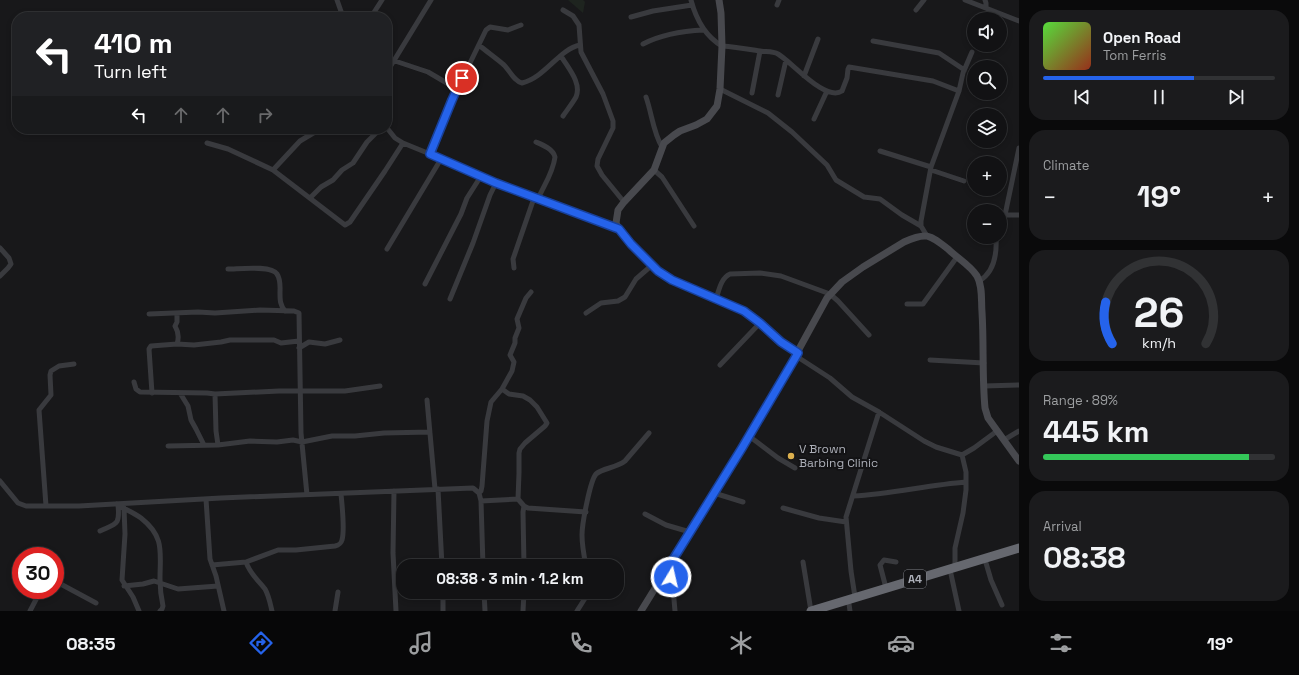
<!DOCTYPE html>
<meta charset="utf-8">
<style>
body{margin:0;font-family:"Space Grotesk",sans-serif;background:#1b1b1d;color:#f1f3f6;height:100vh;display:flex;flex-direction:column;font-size:15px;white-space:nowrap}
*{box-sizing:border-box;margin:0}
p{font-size:13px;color:#9c9ea0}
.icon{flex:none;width:22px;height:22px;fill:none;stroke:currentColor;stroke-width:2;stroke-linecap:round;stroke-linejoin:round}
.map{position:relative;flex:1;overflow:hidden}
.side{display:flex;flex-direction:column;gap:10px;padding:10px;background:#0a0a0b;width:280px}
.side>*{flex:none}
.banner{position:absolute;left:12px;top:12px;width:380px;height:122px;border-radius:16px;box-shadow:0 2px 6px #0003,0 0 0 1px #313234;background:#202124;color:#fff;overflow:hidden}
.tools{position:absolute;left:967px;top:12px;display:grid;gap:8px}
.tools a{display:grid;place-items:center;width:40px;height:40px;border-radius:50%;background:#121214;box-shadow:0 2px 6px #0003,0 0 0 1px #313234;font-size:20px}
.speed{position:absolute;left:12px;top:547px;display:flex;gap:8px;font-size:20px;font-weight:700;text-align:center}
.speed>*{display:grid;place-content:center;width:52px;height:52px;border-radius:50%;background:#121214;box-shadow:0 2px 6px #0003,0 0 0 1px #313234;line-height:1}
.speed .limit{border:6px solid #d22;background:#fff;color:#111}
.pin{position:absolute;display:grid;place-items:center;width:34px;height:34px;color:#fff;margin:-17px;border:2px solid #fff;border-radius:50%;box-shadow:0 1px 4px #0007}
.me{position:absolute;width:44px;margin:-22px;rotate:9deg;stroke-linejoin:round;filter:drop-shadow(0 0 3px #0008)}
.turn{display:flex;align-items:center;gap:14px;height:84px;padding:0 16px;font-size:18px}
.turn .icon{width:52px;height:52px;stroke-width:2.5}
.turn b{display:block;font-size:28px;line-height:34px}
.lanes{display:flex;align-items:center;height:38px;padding:0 16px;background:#0003;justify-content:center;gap:20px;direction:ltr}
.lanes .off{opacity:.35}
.big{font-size:30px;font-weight:600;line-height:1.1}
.side .tile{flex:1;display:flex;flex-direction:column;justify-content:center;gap:6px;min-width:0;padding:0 14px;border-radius:16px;background:#1b1b1d}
.side .dial{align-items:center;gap:0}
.dial svg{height:104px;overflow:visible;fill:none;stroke:#313234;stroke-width:7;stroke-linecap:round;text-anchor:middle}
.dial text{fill:#f1f3f6;stroke:none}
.song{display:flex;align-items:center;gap:12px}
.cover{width:48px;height:48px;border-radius:6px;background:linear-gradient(135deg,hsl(110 70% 55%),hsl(10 70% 35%))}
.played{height:4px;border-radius:2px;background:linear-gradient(90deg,#2563eb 65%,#313234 65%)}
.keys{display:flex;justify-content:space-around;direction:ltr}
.heat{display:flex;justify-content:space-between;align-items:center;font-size:22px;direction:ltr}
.charge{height:6px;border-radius:3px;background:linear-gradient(90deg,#34c759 89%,#313234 0)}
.trip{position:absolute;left:396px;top:559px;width:228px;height:40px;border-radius:16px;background:#121214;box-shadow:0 2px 6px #0003,0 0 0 1px #313234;font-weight:600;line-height:40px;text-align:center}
.tabs{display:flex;height:64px;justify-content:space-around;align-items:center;background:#070708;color:#9c9ea0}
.tabs .icon{width:28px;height:28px}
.tabs .selected{color:#2563eb}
.tabs b{font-size:18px;color:#f1f3f6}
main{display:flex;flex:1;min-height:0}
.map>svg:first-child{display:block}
.green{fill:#1e241f}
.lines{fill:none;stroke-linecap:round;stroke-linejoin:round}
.street{stroke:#393a3e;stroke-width:5}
.secondary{stroke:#48494e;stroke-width:7}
.highway{stroke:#66686f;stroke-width:9}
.route-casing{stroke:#184099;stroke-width:10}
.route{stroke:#2563eb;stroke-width:7}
.poi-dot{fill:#dcb04e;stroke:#131315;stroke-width:1.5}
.labels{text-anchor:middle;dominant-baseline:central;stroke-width:4;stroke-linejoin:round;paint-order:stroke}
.shield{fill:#131315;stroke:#7e8087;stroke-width:1}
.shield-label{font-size:11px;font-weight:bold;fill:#acafb8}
.poi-label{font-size:12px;fill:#acafb8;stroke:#131315;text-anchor:start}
</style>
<main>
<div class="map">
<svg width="1019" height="611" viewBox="0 0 1019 611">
<rect width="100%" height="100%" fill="#18181a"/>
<!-- green -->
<path class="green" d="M 568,0 L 583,0 L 585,2 L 583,13 Z"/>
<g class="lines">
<!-- street -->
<path class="street" d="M 337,0 L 343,17
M 691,0 C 696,19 705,36 722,46 C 735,47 747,49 760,51 C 765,52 773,51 778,54 C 792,62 825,102 842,91 L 847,78 L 848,69 L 849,67 L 933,81 L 959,91
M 965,0 L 1019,21
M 985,0 L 986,3 L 986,8
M 777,5 L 779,0
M 563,10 L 573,16 L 579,25 L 581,52 L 603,94 L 613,121 L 613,128 L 598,159 L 597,166 L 602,175 L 624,202
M 916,10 L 924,0
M 331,17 L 343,16
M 371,17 L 382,0
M 631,17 L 653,11 L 692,5
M 873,41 L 939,53 L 963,69 L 964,71
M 643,44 C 662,34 683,31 704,30
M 479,45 C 487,52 496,58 504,65 C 510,71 514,81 522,83 C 546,77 559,49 580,45
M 561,56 C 568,68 582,83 576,97 C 572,104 567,110 563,116
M 395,61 L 428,72 L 457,89
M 387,72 L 431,0
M 804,76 L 818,39
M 720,89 L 768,113 L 792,132 L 827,165 L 836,180 L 864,197 L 880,199 L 902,215 L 921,226
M 752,93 L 760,51
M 778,95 L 786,60
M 646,97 C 652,114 653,132 662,147
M 814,119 L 827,91
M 387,128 L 395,138 L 403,143 L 430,154 L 496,183 L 619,229
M 536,142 C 543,145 553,149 555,157 C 553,173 544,185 538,199
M 207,143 L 228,149 L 273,170 L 345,225 L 350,222 L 385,171 L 403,143
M 880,151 L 931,167
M 430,154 L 452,100 L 486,30 L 490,27 L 508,30 L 521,25
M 273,170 L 300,141 L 320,129
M 654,170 L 662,177 L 694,226
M 931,170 L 964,181
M 310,198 L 321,187 L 333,180 L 342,170 L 353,163 L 367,142 L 380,129
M 1005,215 L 1019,215
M 1000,220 L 1005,215 L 1019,148
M 927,236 L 921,226 L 921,221 L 931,167 L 959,91 L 963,73 L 972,52
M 0,248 L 9,258 L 11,264 L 8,268 L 0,276
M 387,249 L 441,159
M 514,268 L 513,259 L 534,198
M 228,269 C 239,269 271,265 277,274 C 281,280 280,287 280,293 C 280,300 280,305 285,311
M 979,281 C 995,272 997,254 996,237
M 425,284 L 461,214 L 467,198 L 481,176
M 450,299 L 473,243 L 490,195 L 496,183
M 716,299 C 719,290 721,278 730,274 L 760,273 L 781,276 L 830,294 L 838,301 L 869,335
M 907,304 L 923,304 L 957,257
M 586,313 L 601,303 L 618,301 L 625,297 L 636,279 L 651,266
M 149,314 L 198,312 L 215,313 L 260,310 L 294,311 L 299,313 L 301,433 L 307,495
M 177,344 C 179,338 178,331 175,326 L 177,322 L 177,313
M 299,348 L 309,342 L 325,344 L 340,340
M 796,356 L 830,378 L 852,397 L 879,412 L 924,441 L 936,447 L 962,455
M 930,360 L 984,363
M 720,365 L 760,323
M 134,382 L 136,389 L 140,392 L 207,393 L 215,394 L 279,391 L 345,391 L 380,386
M 984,386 L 1019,385
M 502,389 L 509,394 L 523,396 L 530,400 L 537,407 L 547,423 L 545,426 L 525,443 L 520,449 L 519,453 L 519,473 L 518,499 L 524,506 L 528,508 L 586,512
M 152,393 L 149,349 L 151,346 L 177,344 L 194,345 L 221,342 L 230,340 L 274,340 L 281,343 L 299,341
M 180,393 L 188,406 L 191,420 L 196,429 L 204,445
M 215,394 L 216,431 L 218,445
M 427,400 L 435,489
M 749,436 L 778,458 L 795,468
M 1004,440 L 1019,431
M 168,446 L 218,445 L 250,441 L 277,442 L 293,440 L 302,442 L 332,436 L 355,436 L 384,433 L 430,432
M 962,455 L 974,448 L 997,431
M 0,481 L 18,503 L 26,506 L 79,506 L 221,498 L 473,488 L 479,493 L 481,501 L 483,566
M 438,489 L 442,566
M 394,491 L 393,553 L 396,611
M 479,493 L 481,491 L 482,486 L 487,421 L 491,402 L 502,389 L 512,371 L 514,362 L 510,355 L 515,343 L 515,338 L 519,328 L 517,319 L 526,298 L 531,292
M 714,493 L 743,502
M 853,496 C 891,494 928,485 966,482
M 206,499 L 210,559 L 216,576 L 224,611
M 481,501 L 518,499
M 117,504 C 124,509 133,512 141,518 C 165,537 160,552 160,579 C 160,588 161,597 163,606 L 162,609 L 160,611
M 46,506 L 39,410 L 51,395 L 50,375 L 51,371 L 59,366 L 74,364
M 124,508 L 125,534 L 122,580 L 133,597 L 139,611
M 783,508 L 819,518 L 846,522
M 645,514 L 666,525 L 690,532
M 100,531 C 117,523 120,525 118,505
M 246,562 C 250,574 258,580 265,589 C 269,596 270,603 272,611
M 803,562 L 811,611
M 55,563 L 57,559
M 986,563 L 991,580 L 1002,605
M 212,565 L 246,562 L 278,550 L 296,550 L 335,546 C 339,545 341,544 342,540 C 345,530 342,505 341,494
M 524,566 L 523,512 L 524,506
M 586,566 C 584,556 582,545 582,535 C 582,524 590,481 596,474 C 603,468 616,468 625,461 L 649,433
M 669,566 L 673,588 L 675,611
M 955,567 L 955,548 L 963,513 L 966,490 L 966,472 L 962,455
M 951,574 L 959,611
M 55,581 L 96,603
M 124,586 L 143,584 L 154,581 L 178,589 L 218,586
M 886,588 L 880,565 L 884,560 L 896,562
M 443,592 L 443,611
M 484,592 L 485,611
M 855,597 L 851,571 L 846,517 L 879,412
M 849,604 L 850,611
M 30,611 L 41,590
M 335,611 L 338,592
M 523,611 L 524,592
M 577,611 L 589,592"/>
<!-- secondary -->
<path class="secondary" d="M 719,0 L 721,13 L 722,46 L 720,89 L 717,106 L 707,119 L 696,125 L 680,131 L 674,135 L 664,143 L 654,170 L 624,202 L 618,210 L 616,223 L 619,229 L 631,244 L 658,271 L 672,280 L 744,311 L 760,323 L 781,342 L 797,353
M 641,611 L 749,436 L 787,371 L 827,298 L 842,282 L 863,267 L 904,242 C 926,232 929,234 948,249 C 957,258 970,265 977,276 C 983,287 981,301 982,312 C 984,344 982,376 985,408 L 988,418 L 1019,461"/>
<!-- highway -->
<path class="highway" d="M 811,611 L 1019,548"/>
</g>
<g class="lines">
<!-- route casing -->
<g class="route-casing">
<path id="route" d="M 462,78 L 452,100 L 430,154 L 496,183 L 619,229 L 631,244 L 658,271 L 672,280 L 744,311 L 760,323 L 781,342 L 798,353 L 742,448 L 669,566 L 671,577"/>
</g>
<!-- route -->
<use href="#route" class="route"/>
</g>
<!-- markers -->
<circle class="poi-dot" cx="791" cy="456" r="4"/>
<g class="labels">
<!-- shield labels -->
<rect class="shield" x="904" y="570" width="22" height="18" rx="3"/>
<g class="shield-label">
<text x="915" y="579">A4</text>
</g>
<!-- poi labels -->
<g class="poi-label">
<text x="799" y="449">V Brown<tspan x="799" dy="14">Barbing Clinic</tspan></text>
</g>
</g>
</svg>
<div class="tools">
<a><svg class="icon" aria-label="sound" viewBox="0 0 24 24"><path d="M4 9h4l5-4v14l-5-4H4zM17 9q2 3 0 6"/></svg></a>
<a><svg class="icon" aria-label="search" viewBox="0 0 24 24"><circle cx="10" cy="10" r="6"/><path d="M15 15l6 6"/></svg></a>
<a><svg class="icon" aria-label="layers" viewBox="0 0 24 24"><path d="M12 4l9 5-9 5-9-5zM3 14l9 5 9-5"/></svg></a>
<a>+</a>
<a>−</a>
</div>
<div class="speed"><div class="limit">30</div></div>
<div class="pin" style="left:462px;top:78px;background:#d93025"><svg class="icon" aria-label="arrive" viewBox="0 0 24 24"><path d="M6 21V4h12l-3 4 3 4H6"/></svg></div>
<svg class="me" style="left:671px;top:577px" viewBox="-20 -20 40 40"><circle r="17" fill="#2563eb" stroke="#fff" stroke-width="3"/><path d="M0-11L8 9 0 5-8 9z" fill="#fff"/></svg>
<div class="trip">08:38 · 3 min · 1.2 km</div>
<div class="banner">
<div class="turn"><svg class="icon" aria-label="left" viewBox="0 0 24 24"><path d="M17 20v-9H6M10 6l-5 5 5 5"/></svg><div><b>410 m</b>Turn left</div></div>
<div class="lanes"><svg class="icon" aria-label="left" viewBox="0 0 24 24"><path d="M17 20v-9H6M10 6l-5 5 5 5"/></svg><svg class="icon off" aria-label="ahead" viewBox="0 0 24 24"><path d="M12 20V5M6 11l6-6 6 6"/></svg><svg class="icon off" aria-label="ahead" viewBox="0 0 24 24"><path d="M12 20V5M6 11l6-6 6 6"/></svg><svg class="icon off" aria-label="right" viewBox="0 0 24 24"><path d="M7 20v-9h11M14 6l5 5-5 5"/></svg></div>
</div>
</div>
<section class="side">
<div class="tile">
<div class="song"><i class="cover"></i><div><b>Open Road</b><p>Tom Ferris</p></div></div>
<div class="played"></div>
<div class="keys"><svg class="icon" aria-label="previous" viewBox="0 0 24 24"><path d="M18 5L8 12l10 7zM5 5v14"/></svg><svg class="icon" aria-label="pause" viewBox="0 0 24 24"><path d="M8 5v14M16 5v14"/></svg><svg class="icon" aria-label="next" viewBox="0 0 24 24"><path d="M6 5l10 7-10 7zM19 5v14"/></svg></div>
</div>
<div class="tile"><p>Climate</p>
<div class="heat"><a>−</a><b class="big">19°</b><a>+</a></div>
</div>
<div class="tile dial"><svg viewBox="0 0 100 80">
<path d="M14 69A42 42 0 1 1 86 69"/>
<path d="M14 69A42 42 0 0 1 9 37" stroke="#2563eb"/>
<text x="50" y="56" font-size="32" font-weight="700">26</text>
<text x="50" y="72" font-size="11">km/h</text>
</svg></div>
<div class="tile"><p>Range · 89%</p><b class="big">445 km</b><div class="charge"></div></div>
<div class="tile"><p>Arrival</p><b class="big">08:38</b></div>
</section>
</main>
<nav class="tabs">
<b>08:35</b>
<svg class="icon selected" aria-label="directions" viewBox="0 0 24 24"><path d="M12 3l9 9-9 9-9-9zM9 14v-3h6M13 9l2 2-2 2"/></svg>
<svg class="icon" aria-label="music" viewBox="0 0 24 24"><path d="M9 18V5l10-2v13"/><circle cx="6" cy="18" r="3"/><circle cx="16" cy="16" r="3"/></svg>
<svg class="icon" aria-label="phone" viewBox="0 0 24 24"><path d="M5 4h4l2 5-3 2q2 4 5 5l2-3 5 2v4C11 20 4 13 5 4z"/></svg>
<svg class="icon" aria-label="climate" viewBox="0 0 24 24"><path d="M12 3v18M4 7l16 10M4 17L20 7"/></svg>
<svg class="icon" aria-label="car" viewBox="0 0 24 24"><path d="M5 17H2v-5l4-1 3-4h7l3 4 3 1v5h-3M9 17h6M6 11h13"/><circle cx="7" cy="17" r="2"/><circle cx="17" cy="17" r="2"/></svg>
<svg class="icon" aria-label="filters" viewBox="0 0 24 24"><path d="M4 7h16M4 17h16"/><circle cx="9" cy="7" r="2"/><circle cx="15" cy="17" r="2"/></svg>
<b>19°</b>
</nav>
